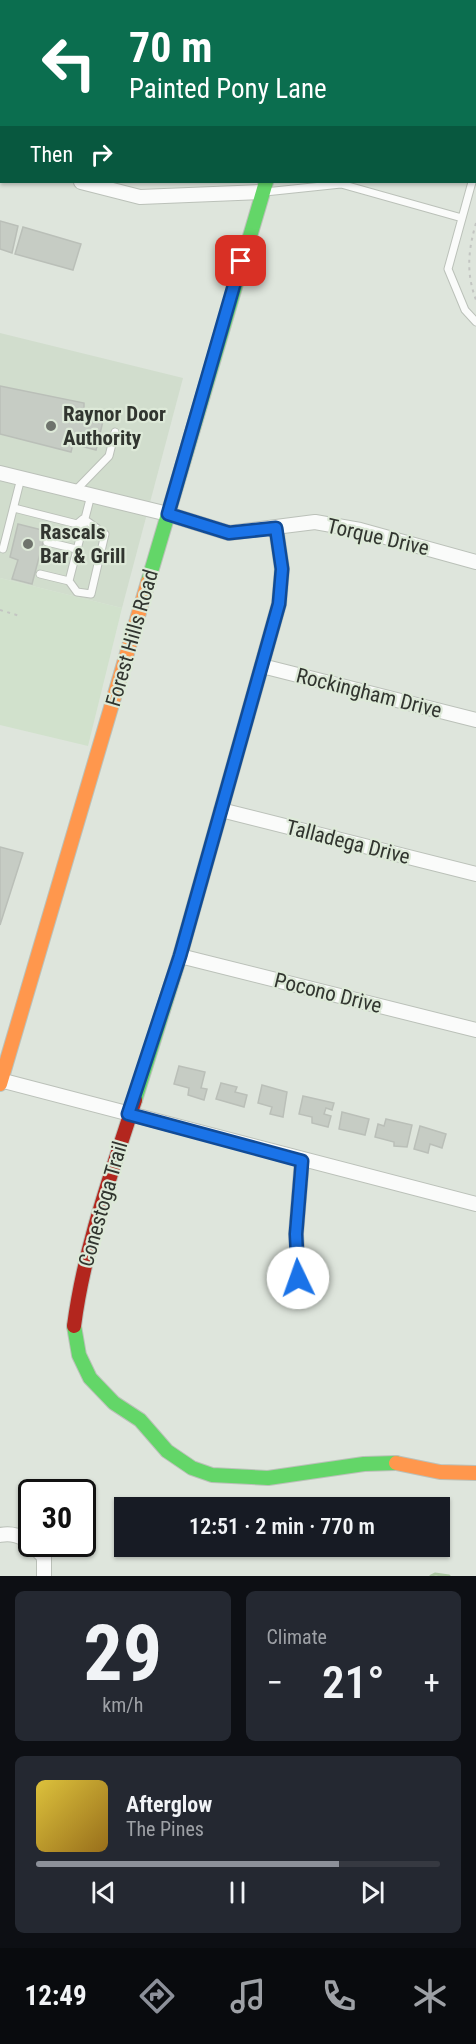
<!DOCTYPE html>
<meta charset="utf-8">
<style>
body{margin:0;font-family:"Roboto Condensed",sans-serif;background:#242831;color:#f1f3f6;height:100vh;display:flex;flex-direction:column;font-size:22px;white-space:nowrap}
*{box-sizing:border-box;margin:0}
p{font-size:20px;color:#9ea1a6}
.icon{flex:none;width:33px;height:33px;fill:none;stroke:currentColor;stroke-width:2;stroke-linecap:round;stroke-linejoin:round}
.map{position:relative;height:1576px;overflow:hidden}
.drawer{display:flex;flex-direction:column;gap:15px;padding:15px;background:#0d0f14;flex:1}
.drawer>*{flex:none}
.guide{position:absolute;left:0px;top:0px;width:477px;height:183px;box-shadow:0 2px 4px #0004;background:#0b6e4f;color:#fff;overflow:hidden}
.speed{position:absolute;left:18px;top:1479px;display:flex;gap:12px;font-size:30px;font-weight:700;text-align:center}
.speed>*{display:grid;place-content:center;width:78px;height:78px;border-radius:50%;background:#171b24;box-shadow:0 2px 4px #0004;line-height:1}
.speed .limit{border:3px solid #111;border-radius:9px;background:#fff;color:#111}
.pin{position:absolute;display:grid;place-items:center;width:51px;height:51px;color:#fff;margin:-26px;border-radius:12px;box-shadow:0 3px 9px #0006}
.me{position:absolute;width:66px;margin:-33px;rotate:357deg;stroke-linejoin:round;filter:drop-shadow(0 0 4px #0008)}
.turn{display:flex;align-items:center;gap:21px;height:126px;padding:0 30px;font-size:27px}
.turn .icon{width:78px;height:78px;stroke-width:2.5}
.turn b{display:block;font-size:42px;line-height:51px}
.then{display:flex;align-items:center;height:57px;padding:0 30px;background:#0003;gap:12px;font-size:22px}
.big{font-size:45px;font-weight:600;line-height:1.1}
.drawer .widget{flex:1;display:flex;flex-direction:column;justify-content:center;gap:9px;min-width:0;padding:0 21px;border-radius:9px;background:#242831}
.drawer .dial{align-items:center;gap:0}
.dial b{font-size:78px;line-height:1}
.song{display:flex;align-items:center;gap:18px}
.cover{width:72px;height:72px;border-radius:9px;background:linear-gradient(135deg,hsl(50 70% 55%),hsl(40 70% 35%))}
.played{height:6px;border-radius:3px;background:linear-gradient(90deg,#8c9099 75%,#363941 75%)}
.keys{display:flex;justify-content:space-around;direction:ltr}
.heat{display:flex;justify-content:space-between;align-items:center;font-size:33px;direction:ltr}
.drawer .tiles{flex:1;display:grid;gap:15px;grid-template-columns:1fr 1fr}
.widget:last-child{grid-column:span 2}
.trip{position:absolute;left:114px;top:1497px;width:336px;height:60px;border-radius:0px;background:#171b24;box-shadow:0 2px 4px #0004;font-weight:600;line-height:60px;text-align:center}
.menu{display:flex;height:96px;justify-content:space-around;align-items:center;background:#090b0e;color:#9ea1a6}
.menu .icon{width:42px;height:42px}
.menu .selected{color:#8c9099}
.menu b{font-size:27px;color:#f1f3f6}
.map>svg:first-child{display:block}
.built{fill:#d1ddcd}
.green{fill:#d1e1cc}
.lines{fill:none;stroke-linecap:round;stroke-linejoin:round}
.stream{stroke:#adc8a3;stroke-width:3}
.building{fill:#c6ccc4;stroke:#babfb8;stroke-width:1.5}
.lane-casing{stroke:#bbc1b9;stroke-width:9}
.street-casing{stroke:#bbc1b9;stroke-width:16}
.fast-casing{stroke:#bbc1b9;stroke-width:16}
.slow-casing{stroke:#bbc1b9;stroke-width:16}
.jam-casing{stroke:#bbc1b9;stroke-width:16}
.path{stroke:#c3c5c2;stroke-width:2;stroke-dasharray:3 4.5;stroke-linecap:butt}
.lane{stroke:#fafbfa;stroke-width:7}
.street{stroke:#fafbfa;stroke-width:14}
.fast{stroke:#63d668;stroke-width:14}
.slow{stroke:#ff974d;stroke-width:14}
.jam{stroke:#b3261e;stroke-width:14}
.route-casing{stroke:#114b97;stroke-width:15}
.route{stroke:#1a73e8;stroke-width:10}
.poi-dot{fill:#6e736c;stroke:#dde9d8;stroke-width:2}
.labels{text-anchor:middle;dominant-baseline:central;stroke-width:4.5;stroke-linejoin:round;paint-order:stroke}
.poi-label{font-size:21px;font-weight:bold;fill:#31352f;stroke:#dde9d8;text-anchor:start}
.street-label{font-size:21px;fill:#31352f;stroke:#dde9d8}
</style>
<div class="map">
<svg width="476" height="1576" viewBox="0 0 476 1576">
<rect width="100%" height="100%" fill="#dee5dc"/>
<!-- built -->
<path class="built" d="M 0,333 L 183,378 L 122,608 L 0,578 Z"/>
<!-- green -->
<path class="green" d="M 0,578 L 122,608 L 88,746 L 0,725 Z"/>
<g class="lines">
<!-- stream -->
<path class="stream" d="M 431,1576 L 435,1574 L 449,1576"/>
</g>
<!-- building -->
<path class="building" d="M 0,221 L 18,226 L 12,253 L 0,249 Z
M 23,227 L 81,244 L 73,270 L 15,254 Z
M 0,386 L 84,403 L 84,412 L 104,417 L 96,450 L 73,444 L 71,452 L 0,434 Z
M 18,524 L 46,531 L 32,584 L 12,579 L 18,560 L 10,557 Z
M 0,847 L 23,853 L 0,925 Z
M 179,1066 L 205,1072 L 201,1088 L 207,1089 L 204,1100 L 188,1095 L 189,1088 L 174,1084 Z
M 221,1083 L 237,1087 L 235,1092 L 247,1095 L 244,1107 L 216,1099 Z
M 262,1085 L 287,1092 L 283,1117 L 270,1114 L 272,1107 L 258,1103 Z
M 303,1096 L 334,1103 L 332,1110 L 326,1108 L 324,1114 L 331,1116 L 328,1127 L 312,1123 L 312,1117 L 299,1114 Z
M 342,1112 L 369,1119 L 365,1135 L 339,1129 Z
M 386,1119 L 412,1125 L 407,1147 L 394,1146 L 394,1142 L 375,1137 L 378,1124 L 384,1126 Z
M 420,1126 L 446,1134 L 442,1148 L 430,1144 L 428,1153 L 414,1149 Z"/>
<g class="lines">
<!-- lane casing -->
<g class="lane-casing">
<path id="lane" d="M 476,171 L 476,169
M 472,182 L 448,269 L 465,310 L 476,322
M 265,192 L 341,184 L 462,218
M 75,491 L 109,456 L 115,432
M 14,508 L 77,524 L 83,519
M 84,519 L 105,534 L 91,594 L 77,592 L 69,581 L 91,495
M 47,542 L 76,549
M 3,549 L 21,478
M 40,574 L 69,581"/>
</g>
<!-- street casing -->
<g class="street-casing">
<path id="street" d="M 0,161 L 2,161
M 81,182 L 140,197 L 261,192
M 0,473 L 168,514 L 229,533 L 315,522 L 360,530 L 476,562
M 262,666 L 476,720
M 221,810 L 476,874
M 180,956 L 476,1030
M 0,1080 L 476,1204
M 299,1278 L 296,1234 L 302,1160
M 0,1535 C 20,1531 31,1543 44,1557 L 44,1576"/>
</g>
<!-- fast casing -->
<g class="fast-casing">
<path id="fast" d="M 325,2 L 326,0
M 148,582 L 266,182
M 135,1100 L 180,956 L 279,604 L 282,569 L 276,528
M 74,1326 L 79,1355 L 90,1378 L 114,1403 L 140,1420 L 167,1451 L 192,1468 L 212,1475 L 268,1478 L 364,1464 L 396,1463"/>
</g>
<!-- slow casing -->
<g class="slow-casing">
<path id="slow" d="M 0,1084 L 148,582
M 396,1463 L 440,1472 L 476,1473"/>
</g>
<!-- jam casing -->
<g class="jam-casing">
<path id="jam" d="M 298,0 L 298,2
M 74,1326 C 84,1249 111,1174 135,1100"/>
</g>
<!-- path -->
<path class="path" d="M 364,2 L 364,0
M 476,79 L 476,78
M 476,223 C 468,251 466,273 476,300
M 0,610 L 20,616"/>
<!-- lane -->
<use href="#lane" class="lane"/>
<!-- street -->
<use href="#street" class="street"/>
<!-- fast -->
<use href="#fast" class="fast"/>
<!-- slow -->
<use href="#slow" class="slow"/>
<!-- jam -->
<use href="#jam" class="jam"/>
</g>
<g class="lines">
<!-- route casing -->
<g class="route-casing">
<path id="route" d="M 241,261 L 168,514 L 229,533 L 276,528 L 282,569 L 279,604 L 180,956 L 128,1114 L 302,1161 L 296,1234 L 298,1278"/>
</g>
<!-- route -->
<use href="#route" class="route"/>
</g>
<!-- markers -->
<g class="poi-dot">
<circle cx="51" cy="426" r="6"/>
<circle cx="28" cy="544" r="6"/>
</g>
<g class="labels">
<!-- poi labels -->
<g class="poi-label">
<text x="63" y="414">Raynor Door<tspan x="63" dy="24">Authority</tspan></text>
<text x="40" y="532">Rascals<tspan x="40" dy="24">Bar &amp; Grill</tspan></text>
</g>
<!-- street labels -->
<g class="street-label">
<text transform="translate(378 537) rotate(13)">Torque Drive</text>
<text transform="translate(132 638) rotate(-74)">Forest Hills Road</text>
<text transform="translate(369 693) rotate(14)">Rockingham Drive</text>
<text transform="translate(348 842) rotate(14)">Talladega Drive</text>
<text transform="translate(328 993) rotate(14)">Pocono Drive</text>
<text transform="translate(103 1204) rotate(-74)">Conestoga Trail</text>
</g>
</g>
</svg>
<div class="speed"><div class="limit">30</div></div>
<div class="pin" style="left:241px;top:261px;background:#d93025"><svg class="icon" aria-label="arrive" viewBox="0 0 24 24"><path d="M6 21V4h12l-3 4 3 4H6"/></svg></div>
<svg class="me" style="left:298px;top:1278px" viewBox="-20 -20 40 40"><circle r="19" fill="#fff"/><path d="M0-13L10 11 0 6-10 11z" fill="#1a73e8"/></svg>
<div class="trip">12:51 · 2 min · 770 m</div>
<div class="guide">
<div class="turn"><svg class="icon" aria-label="left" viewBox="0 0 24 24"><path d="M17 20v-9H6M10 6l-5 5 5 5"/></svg><div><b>70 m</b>Painted Pony Lane</div></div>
<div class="then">Then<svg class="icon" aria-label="right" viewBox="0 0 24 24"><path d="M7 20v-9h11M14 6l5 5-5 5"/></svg></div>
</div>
</div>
<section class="drawer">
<div class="tiles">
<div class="widget dial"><b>29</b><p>km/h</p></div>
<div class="widget"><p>Climate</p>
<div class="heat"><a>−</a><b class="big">21°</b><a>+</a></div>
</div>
<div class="widget">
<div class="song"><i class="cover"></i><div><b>Afterglow</b><p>The Pines</p></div></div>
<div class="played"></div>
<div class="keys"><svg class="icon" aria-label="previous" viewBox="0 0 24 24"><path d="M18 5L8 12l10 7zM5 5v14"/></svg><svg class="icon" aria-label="pause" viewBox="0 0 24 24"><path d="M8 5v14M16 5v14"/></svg><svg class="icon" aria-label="next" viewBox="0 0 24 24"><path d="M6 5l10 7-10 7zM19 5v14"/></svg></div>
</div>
</div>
</section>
<nav class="menu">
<b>12:49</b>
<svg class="icon selected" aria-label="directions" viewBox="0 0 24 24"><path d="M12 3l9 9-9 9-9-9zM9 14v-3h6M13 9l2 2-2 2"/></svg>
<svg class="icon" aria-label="music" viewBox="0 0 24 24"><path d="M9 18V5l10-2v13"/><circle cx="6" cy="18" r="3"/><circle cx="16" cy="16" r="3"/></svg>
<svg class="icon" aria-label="phone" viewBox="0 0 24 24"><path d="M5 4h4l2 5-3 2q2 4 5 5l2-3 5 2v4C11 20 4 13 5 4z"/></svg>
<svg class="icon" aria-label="climate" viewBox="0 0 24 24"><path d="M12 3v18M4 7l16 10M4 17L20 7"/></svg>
</nav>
